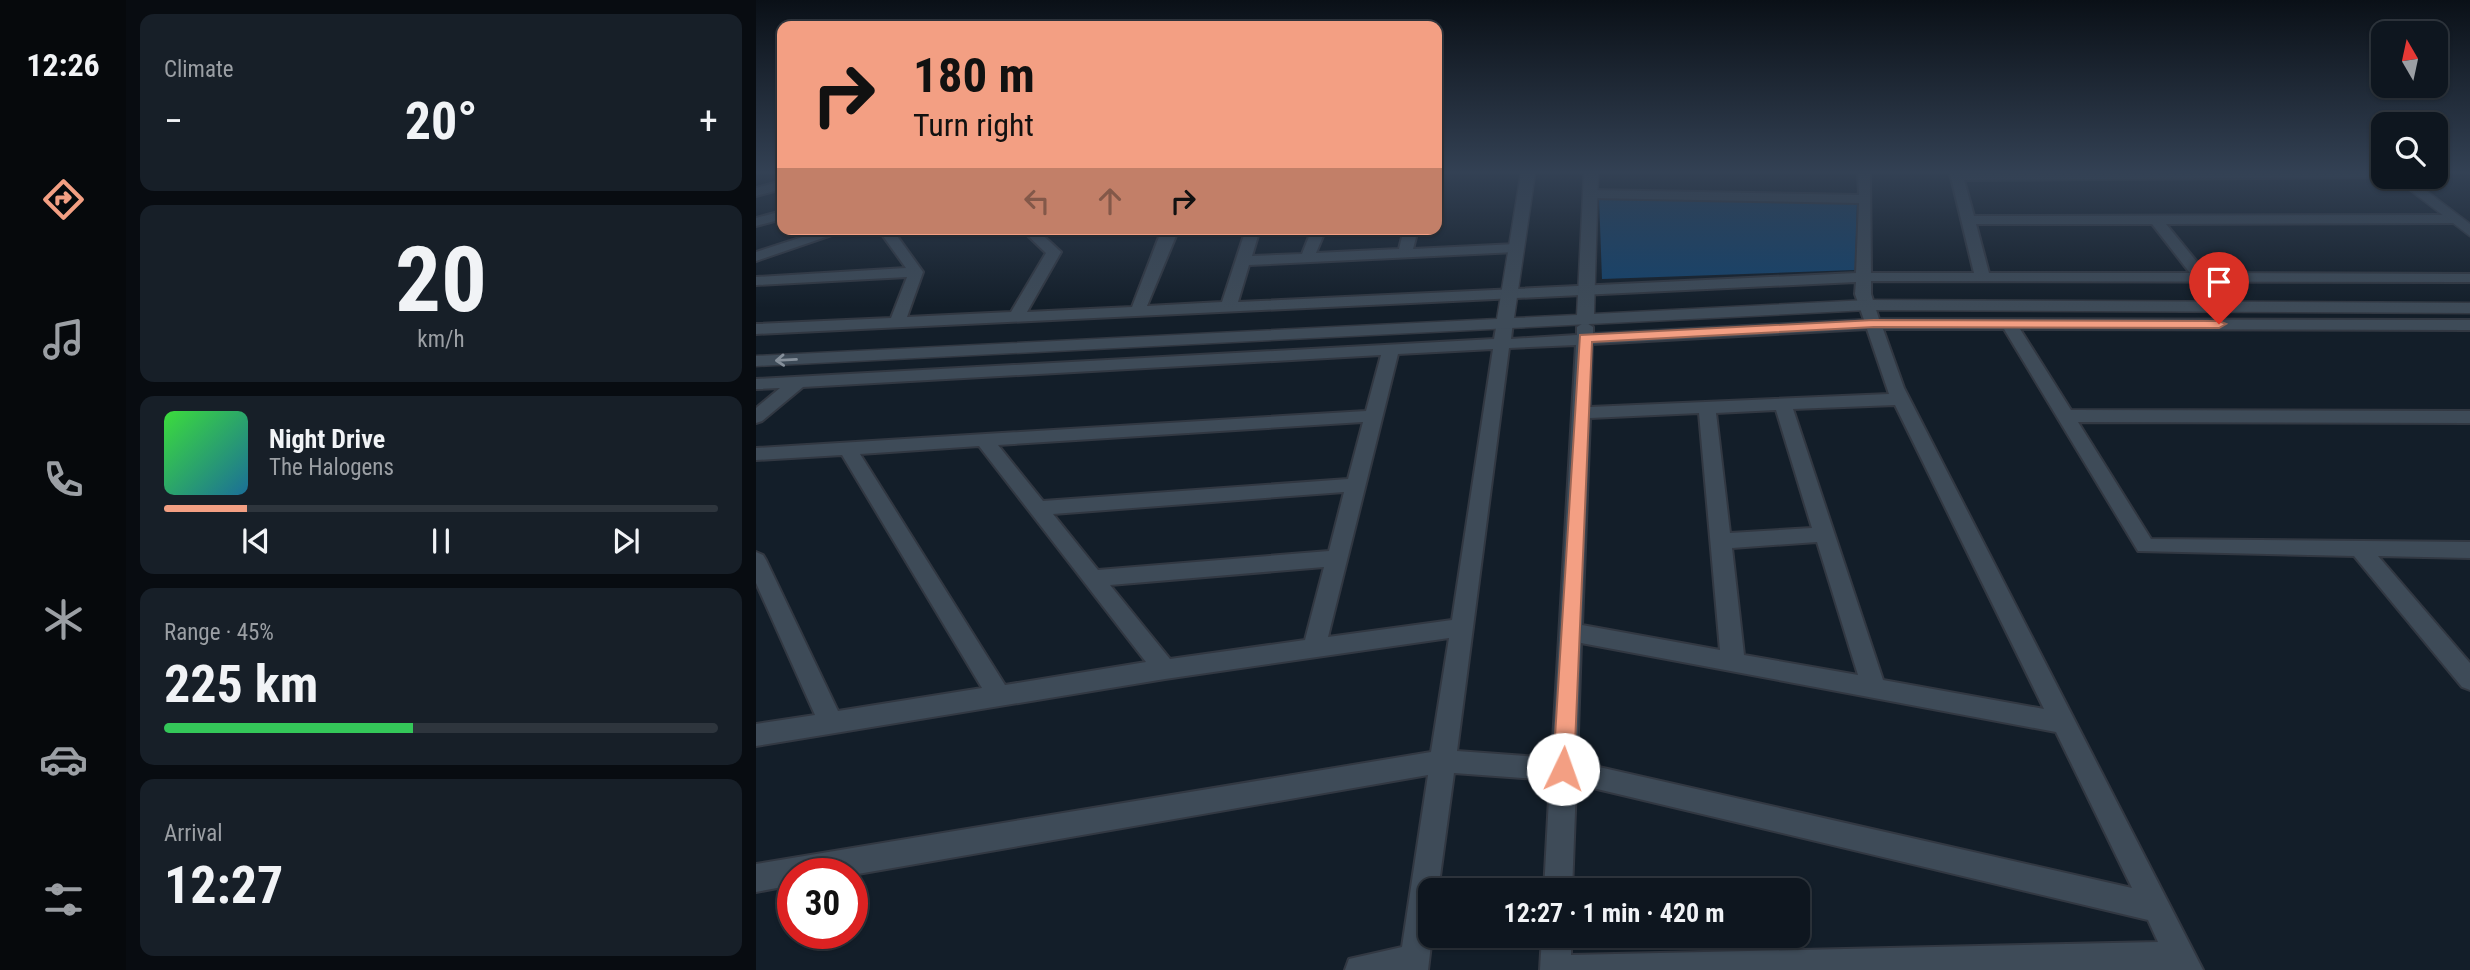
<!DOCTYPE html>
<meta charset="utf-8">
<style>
body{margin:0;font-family:"Roboto Condensed",sans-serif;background:#171f28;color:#f1f3f6;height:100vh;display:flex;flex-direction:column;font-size:26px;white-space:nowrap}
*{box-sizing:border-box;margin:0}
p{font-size:23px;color:#9b9fa4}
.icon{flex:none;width:38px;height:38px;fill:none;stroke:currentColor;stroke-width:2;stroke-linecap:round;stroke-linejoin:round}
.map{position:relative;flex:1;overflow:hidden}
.side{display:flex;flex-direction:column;gap:14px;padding:14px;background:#080c11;width:630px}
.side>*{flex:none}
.top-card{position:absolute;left:21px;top:21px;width:665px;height:214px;border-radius:14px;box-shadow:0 2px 5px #0004,0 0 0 2px #2e353d;background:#f39f83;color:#111;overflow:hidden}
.needle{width:46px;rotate:351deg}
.tools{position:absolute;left:1615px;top:21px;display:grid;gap:14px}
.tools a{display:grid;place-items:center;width:77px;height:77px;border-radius:14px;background:#0e161f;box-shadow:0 2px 5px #0004,0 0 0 2px #2e353d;font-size:35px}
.speed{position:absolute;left:21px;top:858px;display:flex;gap:14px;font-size:35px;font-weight:700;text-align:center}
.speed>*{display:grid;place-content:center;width:91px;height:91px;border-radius:50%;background:#0e161f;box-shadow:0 2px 5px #0004,0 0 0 2px #2e353d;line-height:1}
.speed .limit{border:10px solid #d22;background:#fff;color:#111}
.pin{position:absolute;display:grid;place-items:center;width:60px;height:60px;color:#fff;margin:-72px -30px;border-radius:50% 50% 50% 0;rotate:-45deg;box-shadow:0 0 7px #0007}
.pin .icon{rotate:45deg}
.me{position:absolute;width:77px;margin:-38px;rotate:3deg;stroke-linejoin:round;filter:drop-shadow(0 0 5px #0008)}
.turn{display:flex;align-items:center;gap:24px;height:147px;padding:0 21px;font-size:32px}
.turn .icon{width:91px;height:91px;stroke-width:2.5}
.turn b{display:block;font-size:49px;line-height:60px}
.lanes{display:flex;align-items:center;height:66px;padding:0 21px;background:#0003;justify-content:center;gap:35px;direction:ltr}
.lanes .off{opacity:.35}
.big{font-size:52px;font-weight:700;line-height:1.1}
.side .tile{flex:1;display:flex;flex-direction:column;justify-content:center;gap:10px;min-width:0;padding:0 24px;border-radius:14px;background:#171f28}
.side .dial{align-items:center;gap:0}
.dial b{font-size:91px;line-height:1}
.song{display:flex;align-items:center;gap:21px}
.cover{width:84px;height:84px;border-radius:10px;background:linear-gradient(135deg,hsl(120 70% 55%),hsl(200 70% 35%))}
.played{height:7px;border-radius:4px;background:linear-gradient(90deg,#f39f83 15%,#2e353d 15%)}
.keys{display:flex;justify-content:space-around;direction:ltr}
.heat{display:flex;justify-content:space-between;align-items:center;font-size:38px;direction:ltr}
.charge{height:10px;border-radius:5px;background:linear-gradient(90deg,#34c759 45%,#2e353d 0)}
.trip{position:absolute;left:662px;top:878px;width:392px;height:70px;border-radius:14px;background:#0e161f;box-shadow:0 2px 5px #0004,0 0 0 2px #2e353d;font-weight:700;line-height:70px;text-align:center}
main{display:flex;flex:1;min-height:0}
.menu{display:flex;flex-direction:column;width:126px;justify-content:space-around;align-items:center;background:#06090c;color:#9b9fa4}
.menu .icon{width:49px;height:49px}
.menu .selected{color:#f39f83}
.menu b{font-size:32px;color:#f1f3f6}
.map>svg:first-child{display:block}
.green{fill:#14436d}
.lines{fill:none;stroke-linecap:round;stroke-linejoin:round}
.street-casing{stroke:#323842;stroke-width:4}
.secondary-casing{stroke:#323842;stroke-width:3}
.street{fill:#3e4b58;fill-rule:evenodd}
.secondary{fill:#3e4b58;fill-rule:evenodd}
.oneway{stroke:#858f9a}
.route{fill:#f39f83;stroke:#9e6755;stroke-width:2}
</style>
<main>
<nav class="menu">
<b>12:26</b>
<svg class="icon selected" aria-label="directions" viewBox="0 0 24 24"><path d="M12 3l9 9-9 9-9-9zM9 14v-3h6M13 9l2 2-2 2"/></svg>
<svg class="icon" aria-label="music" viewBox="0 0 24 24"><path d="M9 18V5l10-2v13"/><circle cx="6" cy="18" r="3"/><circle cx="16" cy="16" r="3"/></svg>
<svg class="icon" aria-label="phone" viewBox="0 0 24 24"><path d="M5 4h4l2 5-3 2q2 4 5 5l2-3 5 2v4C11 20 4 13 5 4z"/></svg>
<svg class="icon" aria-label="climate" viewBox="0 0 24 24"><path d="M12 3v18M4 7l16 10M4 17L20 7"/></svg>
<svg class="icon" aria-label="car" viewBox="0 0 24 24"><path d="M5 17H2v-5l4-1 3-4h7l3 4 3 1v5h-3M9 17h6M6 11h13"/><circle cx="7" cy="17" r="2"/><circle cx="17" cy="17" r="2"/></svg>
<svg class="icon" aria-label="filters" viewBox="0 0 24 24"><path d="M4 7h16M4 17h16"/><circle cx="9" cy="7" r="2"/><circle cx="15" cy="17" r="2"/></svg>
</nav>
<section class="side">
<div class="tile"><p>Climate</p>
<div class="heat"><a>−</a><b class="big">20°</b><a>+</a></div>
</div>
<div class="tile dial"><b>20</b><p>km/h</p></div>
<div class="tile">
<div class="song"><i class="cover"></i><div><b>Night Drive</b><p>The Halogens</p></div></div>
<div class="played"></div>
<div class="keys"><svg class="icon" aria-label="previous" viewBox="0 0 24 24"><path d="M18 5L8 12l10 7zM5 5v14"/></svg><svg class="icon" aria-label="pause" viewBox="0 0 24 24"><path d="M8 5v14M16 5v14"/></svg><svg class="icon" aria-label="next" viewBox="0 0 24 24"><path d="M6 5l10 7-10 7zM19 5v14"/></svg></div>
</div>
<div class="tile"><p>Range · 45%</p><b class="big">225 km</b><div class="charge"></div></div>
<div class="tile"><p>Arrival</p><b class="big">12:27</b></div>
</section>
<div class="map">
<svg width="1714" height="970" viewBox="0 0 1714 970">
<rect width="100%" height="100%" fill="#131e29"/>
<!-- green -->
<path class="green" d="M 843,197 L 1101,202 L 1099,270 L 846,279 Z"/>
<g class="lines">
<!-- street casing -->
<g class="street-casing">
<path id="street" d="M 1102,173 L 1114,173 L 1115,273 L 1218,273 L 1194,173 L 1628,173 L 1628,177 L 1633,177 L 1208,180 L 1218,216 L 1699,215 L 1706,219 L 1699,223 L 1410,224 L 1450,273 L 1714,274 L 1714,282 L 1115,281 L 1115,294 L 1123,319 L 1714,320 L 1714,330 L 1264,329 L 1315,410 L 1714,411 L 1714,423 L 1322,422 L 1395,539 L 1714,542 L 1714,558 L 1622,556 L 1714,663 L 1714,690 L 1706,687 L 1598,556 L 1382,551 L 1248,329 L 1127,329 L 1148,388 L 1447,970 L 784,970 L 786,936 L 815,936 L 815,955 L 1402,942 L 1392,920 L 820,784 L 816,891 L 788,891 L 794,780 L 698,773 L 682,891 L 674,891 L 674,936 L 676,936 L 672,970 L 589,970 L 593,959 L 646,947 L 672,775 L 96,875 L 37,873 L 37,885 L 0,892 L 0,864 L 675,752 L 693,638 L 409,679 L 0,746 L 0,724 L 59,715 L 0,583 L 0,552 L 7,555 L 10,560 L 82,711 L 226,688 L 86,455 L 0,460 L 0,448 L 610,411 L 625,355 L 47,387 L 6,421 L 0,423 L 0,408 L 24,388 L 0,389 L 0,379 L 738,339 L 741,322 L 749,317 L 757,322 L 755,339 L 821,335 L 821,327 L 829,322 L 837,327 L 837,334 L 1108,320 L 1099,294 L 1100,282 L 0,334 L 0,324 L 135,318 L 151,277 L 0,285 L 0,277 L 150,268 L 122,229 L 136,229 L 167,272 L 151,317 L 255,312 L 290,253 L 265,229 L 280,229 L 305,252 L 271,312 L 376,307 L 406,229 L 422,231 L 391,306 L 466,302 L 490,229 L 504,229 L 496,256 L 546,254 L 556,229 L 570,229 L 560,253 L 643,249 L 648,229 L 662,229 L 657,249 L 760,244 L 767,248 L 760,252 L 493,265 L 482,302 L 1100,273 L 1103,203 L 834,198 L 828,194 L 834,190 L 1103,195 ZM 1220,224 L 1396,224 L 1434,273 L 1233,273 ZM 1111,329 L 1133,394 L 834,407 L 836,344 ZM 820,345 L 796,758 L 701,751 L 753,348 ZM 737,349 L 696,620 L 572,637 L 642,354 ZM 1139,405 L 1288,709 L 1127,680 L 1037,409 ZM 1020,410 L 1056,528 L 974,533 L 960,413 ZM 943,413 L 964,650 L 826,625 L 834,418 ZM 607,422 L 592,479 L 287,501 L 242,445 ZM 223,446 L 390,662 L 249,685 L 104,454 ZM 588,492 L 573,551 L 342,570 L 297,514 ZM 1061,542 L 1102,675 L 988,655 L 976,548 ZM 568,567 L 549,640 L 414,659 L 354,585 ZM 825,643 L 1300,732 L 1376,888 L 821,762 Z
M 26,181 L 26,189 L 0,196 L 0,188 Z
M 26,211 L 26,219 L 0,226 L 0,218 Z
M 71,229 L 93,229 L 0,261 L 0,252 Z"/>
</g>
<!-- secondary casing -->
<g class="secondary-casing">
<path id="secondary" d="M 765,173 L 779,173 L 758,318 L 821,315 L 828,173 L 842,173 L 838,314 L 1112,300 L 1714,303 L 1714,313 L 1112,310 L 0,366 L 0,356 L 741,319 Z
M 1637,177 L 1652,177 L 1714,224 L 1714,236 Z"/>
</g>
<!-- street -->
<use href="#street" class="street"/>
<!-- secondary -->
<use href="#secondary" class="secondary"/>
</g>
<!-- one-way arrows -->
<defs><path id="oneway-shaft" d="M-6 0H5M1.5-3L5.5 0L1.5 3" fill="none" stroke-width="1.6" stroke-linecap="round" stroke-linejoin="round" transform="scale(1.75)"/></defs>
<use class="oneway" href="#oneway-shaft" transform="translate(30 360) rotate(177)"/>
<!-- sky -->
<linearGradient id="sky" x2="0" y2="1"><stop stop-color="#0a1017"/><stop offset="0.56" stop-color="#334154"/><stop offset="1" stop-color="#334154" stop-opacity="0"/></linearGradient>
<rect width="1714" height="308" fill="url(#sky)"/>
<!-- route -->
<path class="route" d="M 1118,320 L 1463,321 L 1470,324 L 1463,328 L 1118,327 L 836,342 L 818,769 L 815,776 L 807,779 L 800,776 L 797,769 L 824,335 Z"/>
</svg>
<div class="tools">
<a><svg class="needle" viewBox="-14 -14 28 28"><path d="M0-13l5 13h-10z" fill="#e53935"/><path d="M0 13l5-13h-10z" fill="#9b9fa4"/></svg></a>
<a><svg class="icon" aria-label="search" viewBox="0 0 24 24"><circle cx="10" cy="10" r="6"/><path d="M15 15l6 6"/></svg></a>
</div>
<div class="speed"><div class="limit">30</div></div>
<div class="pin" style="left:1463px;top:324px;background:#d93025"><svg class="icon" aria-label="arrive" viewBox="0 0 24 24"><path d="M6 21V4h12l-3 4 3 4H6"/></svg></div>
<svg class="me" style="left:807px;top:769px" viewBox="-20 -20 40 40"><circle r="19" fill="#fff"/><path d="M0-13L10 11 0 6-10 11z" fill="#f39f83"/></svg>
<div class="trip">12:27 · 1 min · 420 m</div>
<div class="top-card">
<div class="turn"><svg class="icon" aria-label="right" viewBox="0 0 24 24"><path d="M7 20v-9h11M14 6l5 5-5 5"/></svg><div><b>180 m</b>Turn right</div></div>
<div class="lanes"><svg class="icon off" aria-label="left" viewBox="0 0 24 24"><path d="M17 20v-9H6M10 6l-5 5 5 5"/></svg><svg class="icon off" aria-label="ahead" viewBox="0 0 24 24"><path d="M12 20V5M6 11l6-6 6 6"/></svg><svg class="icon" aria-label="right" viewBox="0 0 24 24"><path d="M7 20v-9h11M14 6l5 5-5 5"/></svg></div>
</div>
</div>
</main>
